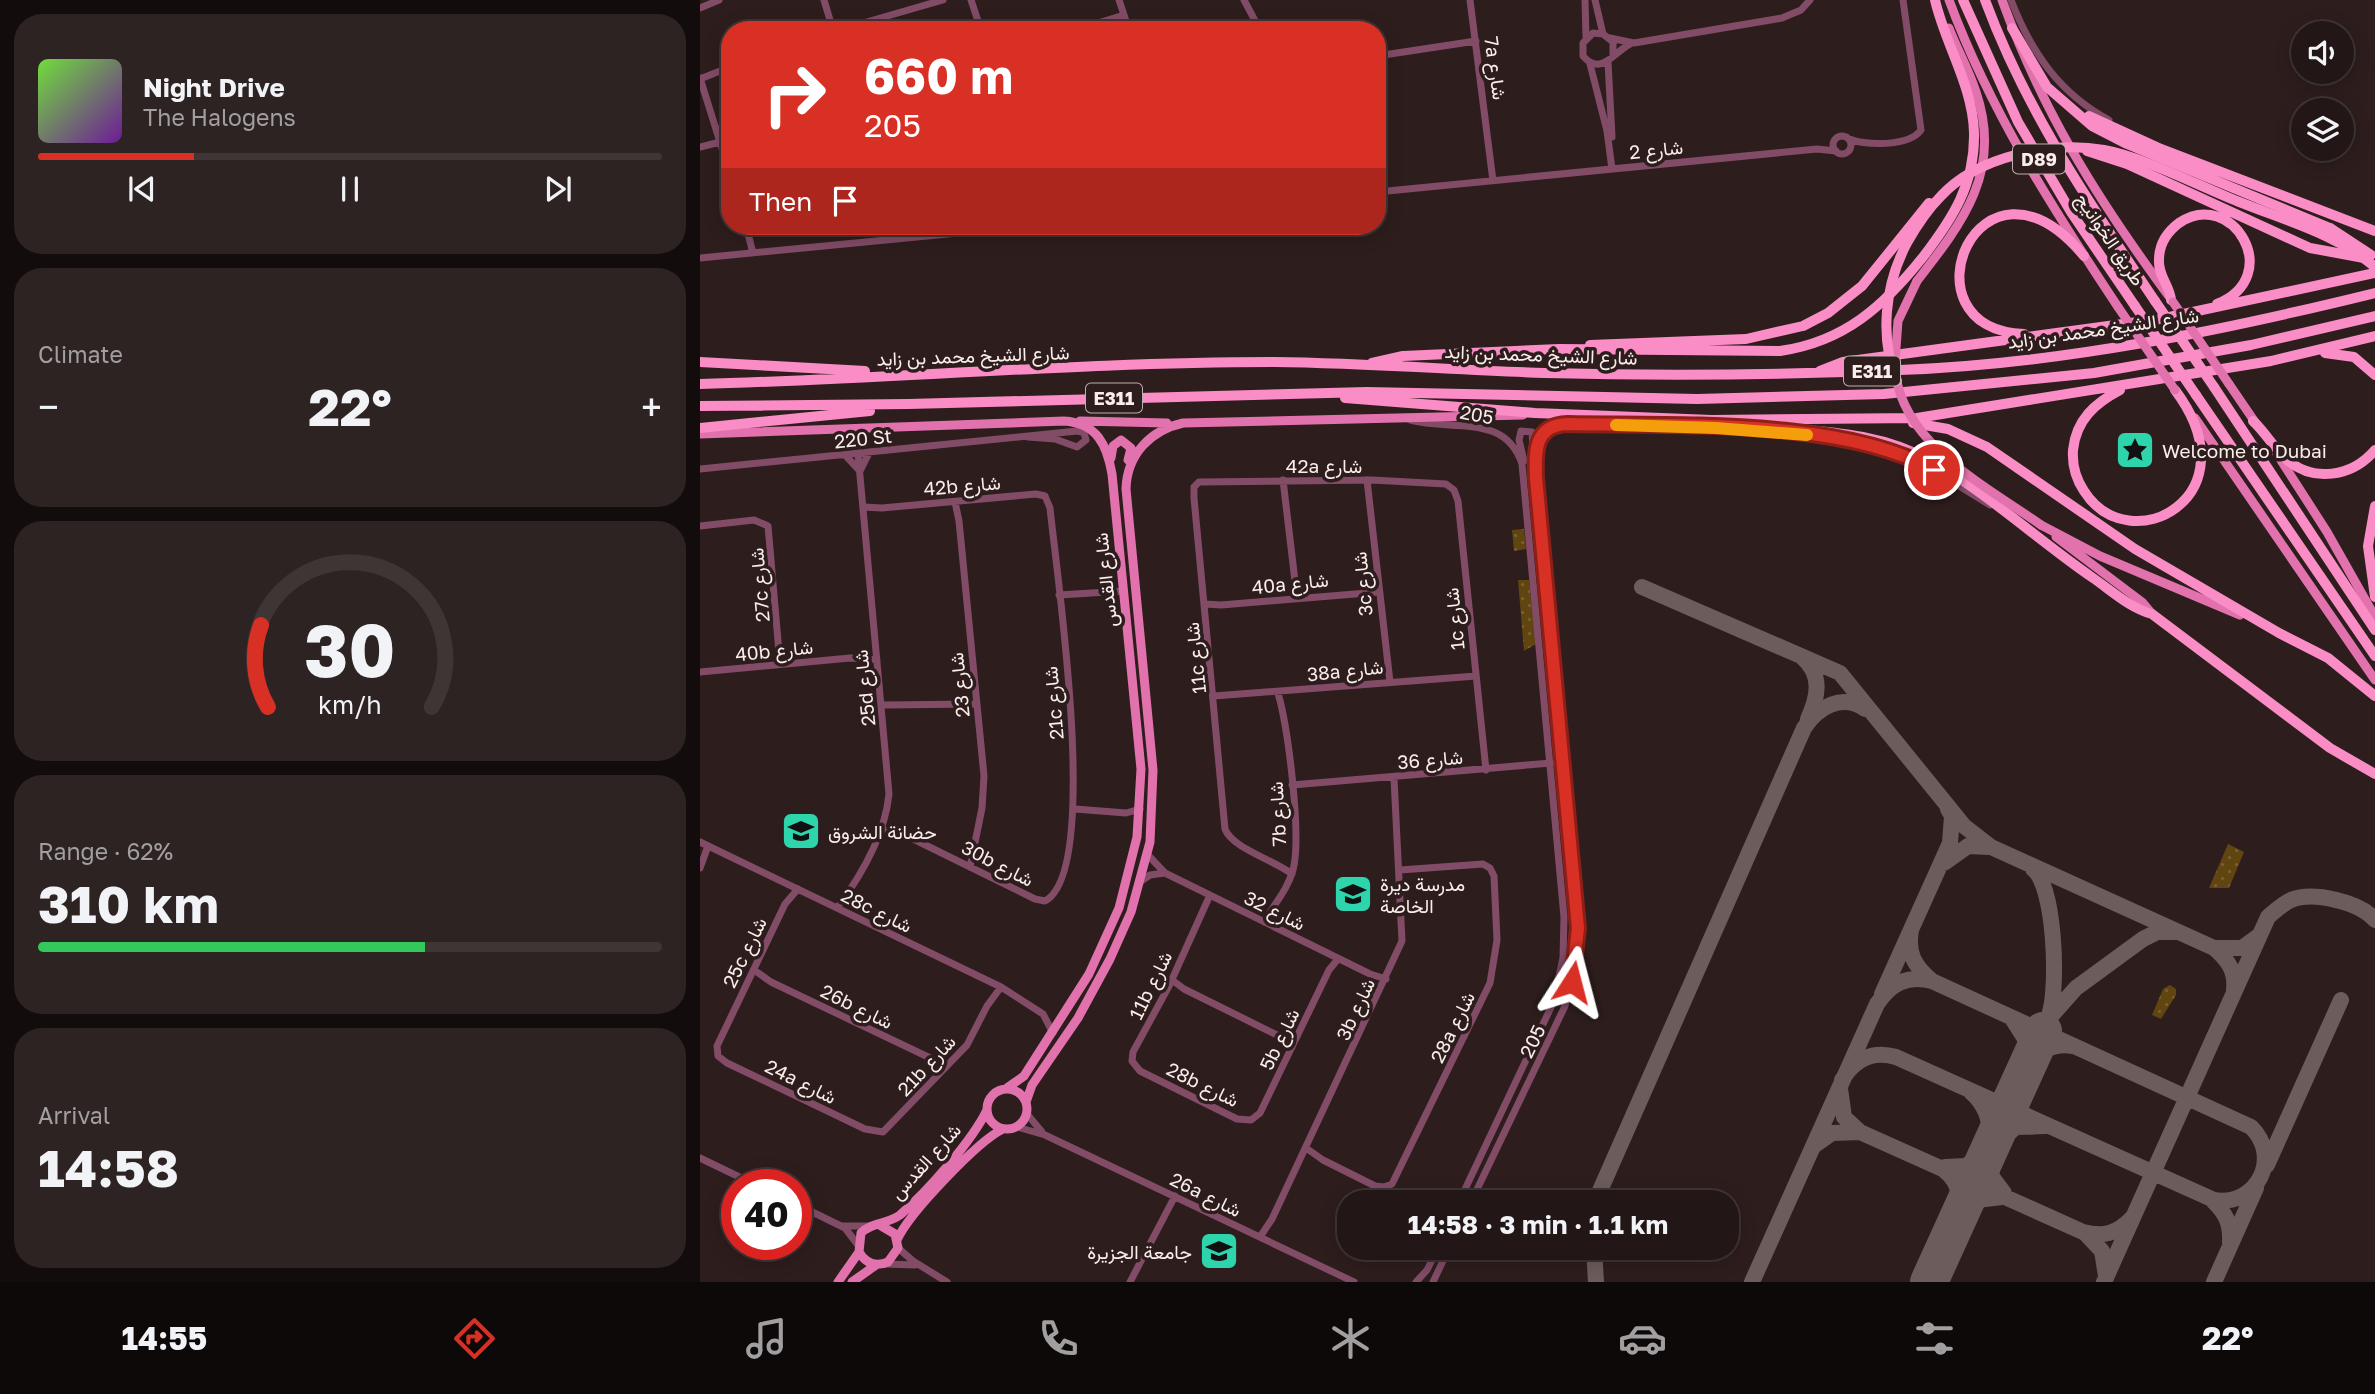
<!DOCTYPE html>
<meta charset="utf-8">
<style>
body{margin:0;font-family:"Golos Text",Vazirmatn,sans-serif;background:#2e2323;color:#f1f3f6;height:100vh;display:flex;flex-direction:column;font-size:26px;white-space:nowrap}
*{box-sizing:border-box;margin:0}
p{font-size:23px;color:#a29fa1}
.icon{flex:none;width:38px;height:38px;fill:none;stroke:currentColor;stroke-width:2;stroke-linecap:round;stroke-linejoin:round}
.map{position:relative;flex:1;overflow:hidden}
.panel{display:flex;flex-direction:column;gap:14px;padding:14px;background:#130c0c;width:700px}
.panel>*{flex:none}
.guide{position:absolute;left:21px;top:21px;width:665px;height:214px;border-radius:28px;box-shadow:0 4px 18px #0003,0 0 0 2px #3f3535;background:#d93025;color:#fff;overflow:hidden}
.fabs{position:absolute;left:1591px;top:21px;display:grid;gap:14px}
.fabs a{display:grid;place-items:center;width:63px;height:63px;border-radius:50%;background:#221616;box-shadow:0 4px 18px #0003,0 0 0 2px #3f3535;font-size:35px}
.speed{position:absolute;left:21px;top:1169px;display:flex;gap:14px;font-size:35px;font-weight:700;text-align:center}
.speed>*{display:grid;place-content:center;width:91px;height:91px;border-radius:50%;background:#221616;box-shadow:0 4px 18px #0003,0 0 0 2px #3f3535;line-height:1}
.speed .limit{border:10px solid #d22;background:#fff;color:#111}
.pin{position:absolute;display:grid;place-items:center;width:60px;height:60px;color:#fff;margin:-30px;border:4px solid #fff;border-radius:50%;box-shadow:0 2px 7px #0007}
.me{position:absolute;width:77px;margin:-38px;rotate:9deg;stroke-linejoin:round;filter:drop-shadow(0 0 5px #0008)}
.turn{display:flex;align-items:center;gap:24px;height:147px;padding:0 28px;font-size:32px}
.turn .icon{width:91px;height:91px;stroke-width:2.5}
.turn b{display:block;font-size:49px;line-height:60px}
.then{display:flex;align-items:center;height:66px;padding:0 28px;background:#0003;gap:14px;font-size:26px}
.big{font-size:52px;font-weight:700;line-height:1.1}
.panel .widget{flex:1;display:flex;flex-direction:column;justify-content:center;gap:10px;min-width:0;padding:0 24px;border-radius:28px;background:#2e2323}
.panel .dial{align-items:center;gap:0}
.dial svg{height:182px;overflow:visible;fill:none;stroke:#3f3535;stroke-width:7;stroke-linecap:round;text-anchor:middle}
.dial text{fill:#f1f3f6;stroke:none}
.song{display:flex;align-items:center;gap:21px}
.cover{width:84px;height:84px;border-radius:10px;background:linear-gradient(135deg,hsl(100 70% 55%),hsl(280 70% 35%))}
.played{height:7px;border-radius:4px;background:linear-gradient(90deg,#d93025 25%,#3f3535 25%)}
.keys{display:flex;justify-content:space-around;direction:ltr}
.heat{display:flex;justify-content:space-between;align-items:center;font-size:38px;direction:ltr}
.charge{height:10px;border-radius:5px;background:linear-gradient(90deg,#34c759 62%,#3f3535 0)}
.trip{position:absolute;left:637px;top:1190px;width:402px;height:70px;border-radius:28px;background:#221616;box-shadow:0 4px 18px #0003,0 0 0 2px #3f3535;font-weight:700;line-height:70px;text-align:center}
.dock{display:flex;height:112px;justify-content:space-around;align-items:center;background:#0e0909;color:#a29fa1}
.dock .icon{width:49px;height:49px}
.dock .on{color:#d93025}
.dock b{font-size:32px;color:#f1f3f6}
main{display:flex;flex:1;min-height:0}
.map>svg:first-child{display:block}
.grass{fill:url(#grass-dots)}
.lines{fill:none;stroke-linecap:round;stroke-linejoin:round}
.taxiway{stroke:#6c5d5c;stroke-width:16}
.runway{stroke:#6c5d5c;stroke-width:38}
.minor{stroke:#824c67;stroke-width:7}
.major{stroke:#e272ad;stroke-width:9}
.highway{stroke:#fa8dc5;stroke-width:10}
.major-bridge{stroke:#e272ad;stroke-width:9}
.highway-bridge{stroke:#fa8dc5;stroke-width:10}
.route-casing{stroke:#8d1f18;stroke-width:18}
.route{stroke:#d93025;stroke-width:12}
.slow{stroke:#f59e0b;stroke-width:12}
.labels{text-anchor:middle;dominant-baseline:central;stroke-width:7;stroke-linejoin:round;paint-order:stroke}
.shield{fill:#2e1d1d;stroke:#bdafaf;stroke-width:2}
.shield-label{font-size:18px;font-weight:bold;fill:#faeeed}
.street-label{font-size:19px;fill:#faeeed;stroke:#2e1d1d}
.poi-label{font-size:19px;fill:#faeeed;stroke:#2e1d1d;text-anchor:start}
</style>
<main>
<section class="panel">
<div class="widget">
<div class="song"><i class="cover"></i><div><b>Night Drive</b><p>The Halogens</p></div></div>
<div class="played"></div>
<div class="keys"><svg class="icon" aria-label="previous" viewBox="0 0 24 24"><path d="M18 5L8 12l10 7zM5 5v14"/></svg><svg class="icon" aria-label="pause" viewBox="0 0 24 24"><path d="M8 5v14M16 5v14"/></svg><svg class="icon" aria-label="next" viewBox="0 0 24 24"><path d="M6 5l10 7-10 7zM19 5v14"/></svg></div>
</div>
<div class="widget"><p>Climate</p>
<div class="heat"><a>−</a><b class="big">22°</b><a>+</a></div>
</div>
<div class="widget dial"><svg viewBox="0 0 100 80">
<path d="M14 69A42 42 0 1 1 86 69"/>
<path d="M14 69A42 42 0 0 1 11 33" stroke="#d93025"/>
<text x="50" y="56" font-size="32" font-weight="700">30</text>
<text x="50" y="72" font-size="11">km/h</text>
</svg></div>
<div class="widget"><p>Range · 62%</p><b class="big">310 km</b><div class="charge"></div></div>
<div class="widget"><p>Arrival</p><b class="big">14:58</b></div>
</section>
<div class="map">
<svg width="1675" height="1282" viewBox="0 0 1675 1282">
<defs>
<pattern id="grass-dots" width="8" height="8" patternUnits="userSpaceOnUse" patternTransform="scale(1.75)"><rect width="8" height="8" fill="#604510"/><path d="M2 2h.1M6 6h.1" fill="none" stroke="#786033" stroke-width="1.8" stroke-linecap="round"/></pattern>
</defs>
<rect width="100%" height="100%" fill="#2e1d1d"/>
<!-- grass -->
<path class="grass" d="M 824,529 L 826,549 L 814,551 L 812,530 Z
M 818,580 L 829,580 L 836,644 L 824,651 Z
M 1528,844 L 1544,852 L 1529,888 L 1509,888 Z
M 1470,985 L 1476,989 L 1476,995 L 1461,1019 L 1452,1015 L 1463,989 Z"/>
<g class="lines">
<!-- taxiway -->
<path class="taxiway" d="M 942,587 L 1140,673 L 1264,826 L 1291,847 L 1514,948 L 1542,948 L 1560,935
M 1102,657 C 1123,675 1118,697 1108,719
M 1244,863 L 1268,846 L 1289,847
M 1333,869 C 1355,886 1358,985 1350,1012
M 1514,948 C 1528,960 1536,971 1534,990
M 1182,994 L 1250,843 L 1252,816 L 1248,809
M 1313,1020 L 1327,1042 L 1324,1070 C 1337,1054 1350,1042 1373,1046
M 1343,1031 L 1352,1015 L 1376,988 L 1443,939 L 1457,932 L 1476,932
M 1142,1080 C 1154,1060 1172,1050 1196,1057 L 1514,1200 C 1557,1207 1582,1157 1551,1127 L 1232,981 C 1214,966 1207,953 1211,930
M 1140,1089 L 1144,1117 L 1160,1132
M 1271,1092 C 1288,1107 1293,1126 1289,1149
M 1115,1145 L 1132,1133 L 1160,1132 L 1383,1232 C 1403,1237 1417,1234 1432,1218
M 1289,1149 L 1316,1127 L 1345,1126
M 1567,1165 L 1641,1000
M 1245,1167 L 1266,1166 L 1289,1149 L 1292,1177 L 1304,1193
M 1245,1171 C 1263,1185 1261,1205 1256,1225 L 1277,1200 L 1302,1197
M 1511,1199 C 1526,1213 1531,1223 1530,1243
M 895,1202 L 1104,728 C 1118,707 1142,693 1165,709
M 1385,1233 L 1402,1251 L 1406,1276
M 894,1248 L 896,1282
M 1052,1282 L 1177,1004 C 1191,983 1207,975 1232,981
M 1404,1282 L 1568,917 C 1575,911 1582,904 1591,900 C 1613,891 1660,902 1675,920
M 1514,1282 L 1556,1188"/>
<!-- runway -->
<path class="runway" d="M 1229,1282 L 1343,1031"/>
<!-- minor -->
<path class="minor" d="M 124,0 L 133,30
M 271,0 L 281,30
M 419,0 L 429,30
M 544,0 L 560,30
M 770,0 L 793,181
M 885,0 L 886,37
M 895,0 L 903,34
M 1311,0 C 1331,52 1359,93 1409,120
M 0,8 L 19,0
M 139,30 L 243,0
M 375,30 L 424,15
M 910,38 L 934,43 L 1082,18 L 1101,10 L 1110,0
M 677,56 L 776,41
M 913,56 L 913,42 L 903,34 L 893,33 L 883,43 L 883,56 C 901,77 914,52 930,44
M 908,62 L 912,137
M 890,64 L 907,131 L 912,169
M 0,78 L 30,174
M 0,79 L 30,67
M 16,128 L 30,132
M1133 145a9 9 0 1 1 18 0a9 9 0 1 1-18 0Z
M 1147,138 C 1163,146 1209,147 1221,130 L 1203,0
M 0,147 L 20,142
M 677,192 L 1117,149 L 1136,151
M 46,226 L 53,253
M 189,226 L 191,239
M 0,258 L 332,226
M 710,420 C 750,432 805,412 822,464 L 864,917 L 863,958 L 853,1003 L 759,1202
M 1105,435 L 1149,440
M 1177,445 L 1225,465 L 1290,505
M 146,456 L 160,471 L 169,453
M 824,461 L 819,440 L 821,431 L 832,432 L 833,446
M 0,469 L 377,431 L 384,433 L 386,440 L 377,447 L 355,439 L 328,437
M 583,480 L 595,581 L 601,597
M 667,480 L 690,682
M 255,502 L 259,521 L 284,776 L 282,808 L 270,867
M 163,507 L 182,508 L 336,494 L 345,496 L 350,508 C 356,570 402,871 345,901 L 335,899 L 199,832 L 181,829
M 0,526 L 54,520 L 68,526 L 80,664
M 359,595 L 424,591
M 505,604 L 521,605 L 679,592
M 0,672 L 150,658 L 177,660
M 514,696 L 776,676
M 183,705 L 276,704
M 592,785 L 851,763
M 375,809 L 426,813 L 440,809
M 0,842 L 301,987 L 343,1014 L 353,1033
M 447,854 L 465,873 L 670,974 L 686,979
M 0,868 L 8,846
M 592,874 C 574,860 532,848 525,829 L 494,498 L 494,487 L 499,482 L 672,480 L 746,484 L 754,490 L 758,501 L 786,770
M 441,881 L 450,875 L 465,873
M 98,889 L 85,904 L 17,1046 L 18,1056 L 27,1063 L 165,1129 L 183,1132 L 267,1045 L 287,1006 L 301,987
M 510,895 L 469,986 L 433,1052 L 432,1061 L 440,1071 L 537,1119 L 551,1120 L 560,1113 L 629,970 L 638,959
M 137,908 C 161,876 185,834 189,794 L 158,454
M 564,922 C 574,904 587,891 593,870 C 602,836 588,728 578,693
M 54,970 L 71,982 L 247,1066
M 472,980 L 484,989 L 581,1037 L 592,1047
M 327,1114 L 342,1132
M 317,1127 L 345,1135 L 654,1282
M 606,1148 L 623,1160 L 675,1186 L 684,1187 L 692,1184 L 790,983 L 797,940 L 794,876 L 790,868 L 783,864 L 700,870
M 0,1158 L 56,1185
M 771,1202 L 865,1006 L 877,955 L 877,916 L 836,478 C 835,454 833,428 862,424 L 1051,430
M 96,1204 L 145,1228 L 158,1245
M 142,1226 L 171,1226
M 560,1237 L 572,1219 L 702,941 L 694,778
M 198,1248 L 213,1261 L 247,1282
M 185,1264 L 215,1265
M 430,1282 L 475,1196
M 716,1282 L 727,1270 L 738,1248
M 733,1282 L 749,1248"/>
<!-- major -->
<path class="major" d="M 1249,0 C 1290,111 1353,209 1418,307
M 1302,0 C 1342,111 1398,200 1468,295
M 1217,281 C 1263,222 1303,171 1276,92 C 1269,70 1257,49 1249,28
M 1529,384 L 1557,425
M 1495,418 L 1675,680
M 380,421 L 467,423
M 0,434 L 364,421 C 397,423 407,445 412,474 L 441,769 L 437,837 L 419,908 L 389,974 L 324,1076 L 307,1088
M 1577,454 L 1627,532 L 1675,617
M 411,458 L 413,446 L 421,440 L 431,448 L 428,460
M 1341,525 L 1400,556 L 1540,615
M 1356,537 L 1442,602 L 1452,614
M287 1109a20 20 0 1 1 40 0a20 20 0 1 1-40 0Z
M 326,1102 L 332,1085 L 378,1018 L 410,959 L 431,912 L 450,842 L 453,770 L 426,489 C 427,454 451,430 483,423 L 823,415
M 178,1224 L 195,1234 L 198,1248 L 188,1262 C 176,1267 166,1264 159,1252 L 161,1233 C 172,1222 188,1224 200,1215 C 227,1192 272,1141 287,1110
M 197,1240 C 209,1213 278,1141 303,1129
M 138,1282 L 159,1252
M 152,1282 L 176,1265"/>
<!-- highway -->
<path class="highway" d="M 1263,0 L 1318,122 L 1371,212 L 1435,306
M 1285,0 C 1326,111 1390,204 1455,301
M 1312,28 L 1347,87 L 1392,126 L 1427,144 L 1630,228
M 1389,116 L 1461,149 L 1675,231
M 1387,151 L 1427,164 L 1610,248 L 1664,258
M 1471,300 C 1470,286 1458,276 1459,260 C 1459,245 1467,232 1479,223 C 1532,187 1586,276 1517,304
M 1324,334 C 1197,329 1279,130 1384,256
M 890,345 L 1046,339 L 1103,326 L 1128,313 L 1162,286 L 1229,203
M 1625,353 L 1654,357 L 1675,375
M 0,362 L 165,371
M 672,363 L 703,356 L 859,349 L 1080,351 C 1144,342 1184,306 1223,257 C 1253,218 1275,184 1274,133 C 1273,86 1245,44 1235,0
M 1120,371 L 1143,362 L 1460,319 L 1675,273
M 0,384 C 191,379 383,362 575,362 C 665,363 755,370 845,373 C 963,376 1082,375 1200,370 C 1360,364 1520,331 1675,293
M 1514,387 L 1675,630
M 1420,390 C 1395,403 1376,420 1373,450 C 1372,465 1376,479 1384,491 C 1430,563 1555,496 1475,390
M 1496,395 L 1675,656
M 645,398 L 835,413 L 1012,420 L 1217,418 L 1571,361 L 1675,336
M 0,406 L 208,404 L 667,392 L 997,399 L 1184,394 L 1394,373 L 1551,345 L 1675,316
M 1553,421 C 1565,432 1574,448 1586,459 C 1613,483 1652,477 1675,450
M 1213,423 L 1248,429 L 1287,447 L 1435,549 L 1579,633 L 1628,658 L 1675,696
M 1042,424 C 1107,432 1174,428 1233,462 C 1290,495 1339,541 1393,578 C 1412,591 1430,608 1452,614 L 1630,748 L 1675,774
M 0,428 L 170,411
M 1675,506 L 1668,546 L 1675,597"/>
<!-- major-bridge -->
<path class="major-bridge" d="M 1473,302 L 1529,384
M 1418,307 L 1475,390
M 1195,362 L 1198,321 L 1217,281
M 1196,376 C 1206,446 1289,488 1341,525"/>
<!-- highway-bridge -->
<path class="highway-bridge" d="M 1630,228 L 1671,255
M 1455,301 L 1514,387
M 1435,306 L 1496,395
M 1197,381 C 1179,338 1185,284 1207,243 C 1216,227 1228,209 1241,196 C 1278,156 1352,141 1404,150 C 1444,157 1503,188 1542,203 C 1587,221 1638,235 1675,267"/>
</g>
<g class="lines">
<!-- route casing -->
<g class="route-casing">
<path id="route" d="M 872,982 L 878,928 L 836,478 C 835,451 834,425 868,424 C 973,426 1143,418 1234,470"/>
</g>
<!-- route -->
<use href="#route" class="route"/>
<!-- slow -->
<path class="slow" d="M 916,425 L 1016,428 L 1107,435"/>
</g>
<!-- icons -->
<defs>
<g id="sight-square" transform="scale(2.0125)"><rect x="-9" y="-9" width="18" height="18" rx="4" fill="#2ed4ab" stroke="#2e1d1d"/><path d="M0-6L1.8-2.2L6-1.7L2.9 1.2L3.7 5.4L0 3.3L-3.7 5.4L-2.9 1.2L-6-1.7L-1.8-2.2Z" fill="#111"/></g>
<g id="school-square" transform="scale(2.0125)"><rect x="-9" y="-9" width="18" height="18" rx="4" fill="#2ed4ab" stroke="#2e1d1d"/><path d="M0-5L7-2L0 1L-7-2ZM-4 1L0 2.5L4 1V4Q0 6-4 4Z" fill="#111"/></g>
<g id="university-square" transform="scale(2.0125)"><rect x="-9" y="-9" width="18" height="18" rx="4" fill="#2ed4ab" stroke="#2e1d1d"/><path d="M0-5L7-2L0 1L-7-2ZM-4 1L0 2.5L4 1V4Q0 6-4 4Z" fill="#111"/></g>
</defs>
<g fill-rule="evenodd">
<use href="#sight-square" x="1435" y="450"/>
<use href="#school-square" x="101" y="831"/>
<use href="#school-square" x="653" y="894"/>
<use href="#university-square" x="519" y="1251"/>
</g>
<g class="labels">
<!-- shield labels -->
<g class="shield">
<rect x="1313" y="144.5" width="52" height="29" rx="5"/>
<rect x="1144" y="356.5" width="56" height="29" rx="5"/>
<rect x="386" y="383.5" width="56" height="29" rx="5"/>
</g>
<g class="shield-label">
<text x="1339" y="159">D89</text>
<text x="1172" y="371">E311</text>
<text x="414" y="398">E311</text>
</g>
<!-- street labels -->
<g class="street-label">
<text transform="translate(796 68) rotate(82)">7a شارع</text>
<text transform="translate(956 149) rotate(-6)">شارع 2</text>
<text transform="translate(1411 239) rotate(56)">طريق الخوانيج</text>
<text transform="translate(1403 328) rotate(-8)">شارع الشيخ محمد بن زايد</text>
<text transform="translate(841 354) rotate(2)">شارع الشيخ محمد بن زايد</text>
<text transform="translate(273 355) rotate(-2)">شارع الشيخ محمد بن زايد</text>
<text transform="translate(777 414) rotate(11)">205</text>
<text transform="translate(163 438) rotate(-6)">220 St</text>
<text x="624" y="465">42a شارع</text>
<text transform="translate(262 485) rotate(-5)">42b شارع</text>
<text transform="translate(405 580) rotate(-96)">شارع القدس</text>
<text transform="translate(590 583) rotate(-6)">40a شارع</text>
<text transform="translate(662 584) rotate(-96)">3c شارع</text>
<text transform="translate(59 585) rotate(-95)">27c شارع</text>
<text transform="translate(754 619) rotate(-96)">1c شارع</text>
<text transform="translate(74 650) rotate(-6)">40b شارع</text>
<text transform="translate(495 658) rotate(-96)">11c شارع</text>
<text transform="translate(645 670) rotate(-6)">38a شارع</text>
<text transform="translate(259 685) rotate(-96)">شارع 23</text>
<text transform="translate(164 688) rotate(-96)">25d شارع</text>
<text transform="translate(353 703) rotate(-95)">21c شارع</text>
<text transform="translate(730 759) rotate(-5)">شارع 36</text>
<text transform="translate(577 814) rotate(-93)">7b شارع</text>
<text transform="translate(298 863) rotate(27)">30b شارع</text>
<text transform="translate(177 910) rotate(26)">28c شارع</text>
<text transform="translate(575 910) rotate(26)">شارع 32</text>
<text transform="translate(44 952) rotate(-64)">25c شارع</text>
<text transform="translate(450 985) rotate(-64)">11b شارع</text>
<text transform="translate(157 1006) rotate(26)">26b شارع</text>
<text transform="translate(655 1009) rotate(-65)">3b شارع</text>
<text transform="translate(752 1027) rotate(-64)">28a شارع</text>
<text transform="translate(579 1039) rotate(-64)">5b شارع</text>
<text transform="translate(832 1041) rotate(-64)">205</text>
<text transform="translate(226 1065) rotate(-47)">21b شارع</text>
<text transform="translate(101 1081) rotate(26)">24a شارع</text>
<text transform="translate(503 1084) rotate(26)">28b شارع</text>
<text transform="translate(225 1161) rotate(-48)">شارع القدس</text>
<text transform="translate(506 1194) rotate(26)">26a شارع</text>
</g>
<!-- poi labels -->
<g class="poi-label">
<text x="1462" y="450">Welcome to Dubai</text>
<text x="128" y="831">حضانة الشروق</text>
<text x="680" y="883">مدرسة ديرة<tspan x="680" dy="22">الخاصة</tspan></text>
<text x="492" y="1251" text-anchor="end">جامعة الجزيرة</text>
</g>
</g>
</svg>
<div class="fabs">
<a><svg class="icon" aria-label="sound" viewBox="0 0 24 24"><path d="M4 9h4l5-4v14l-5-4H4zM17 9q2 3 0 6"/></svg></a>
<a><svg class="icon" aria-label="layers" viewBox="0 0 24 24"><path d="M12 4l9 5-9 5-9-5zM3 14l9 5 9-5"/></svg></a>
</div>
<div class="speed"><div class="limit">40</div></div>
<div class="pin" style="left:1234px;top:470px;background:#d93025"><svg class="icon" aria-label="arrive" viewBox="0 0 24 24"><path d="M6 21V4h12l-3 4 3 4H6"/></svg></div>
<svg class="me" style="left:872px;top:982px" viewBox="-20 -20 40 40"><path d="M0-17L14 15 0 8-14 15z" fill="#d93025" stroke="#fff" stroke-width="4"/></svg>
<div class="trip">14:58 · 3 min · 1.1 km</div>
<div class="guide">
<div class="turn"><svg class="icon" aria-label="right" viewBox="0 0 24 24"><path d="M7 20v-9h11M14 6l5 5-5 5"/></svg><div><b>660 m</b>205</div></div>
<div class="then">Then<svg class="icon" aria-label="arrive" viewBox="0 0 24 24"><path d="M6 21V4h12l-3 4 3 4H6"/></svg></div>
</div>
</div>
</main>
<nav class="dock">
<b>14:55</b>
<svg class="icon on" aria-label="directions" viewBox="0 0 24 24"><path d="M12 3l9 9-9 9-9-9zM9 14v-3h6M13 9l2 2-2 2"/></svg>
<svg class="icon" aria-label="music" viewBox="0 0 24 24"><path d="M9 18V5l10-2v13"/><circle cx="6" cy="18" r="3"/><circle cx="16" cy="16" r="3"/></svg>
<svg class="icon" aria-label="phone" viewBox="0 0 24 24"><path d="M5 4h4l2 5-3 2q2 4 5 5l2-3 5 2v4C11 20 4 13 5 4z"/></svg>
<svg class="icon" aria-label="climate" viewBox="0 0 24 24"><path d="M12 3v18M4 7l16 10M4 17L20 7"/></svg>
<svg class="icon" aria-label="car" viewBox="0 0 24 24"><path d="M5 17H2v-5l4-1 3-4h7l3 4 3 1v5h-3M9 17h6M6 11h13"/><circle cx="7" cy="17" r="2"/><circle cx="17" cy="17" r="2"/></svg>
<svg class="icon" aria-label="filters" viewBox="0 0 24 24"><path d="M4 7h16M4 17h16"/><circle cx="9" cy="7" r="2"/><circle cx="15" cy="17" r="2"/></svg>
<b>22°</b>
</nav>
